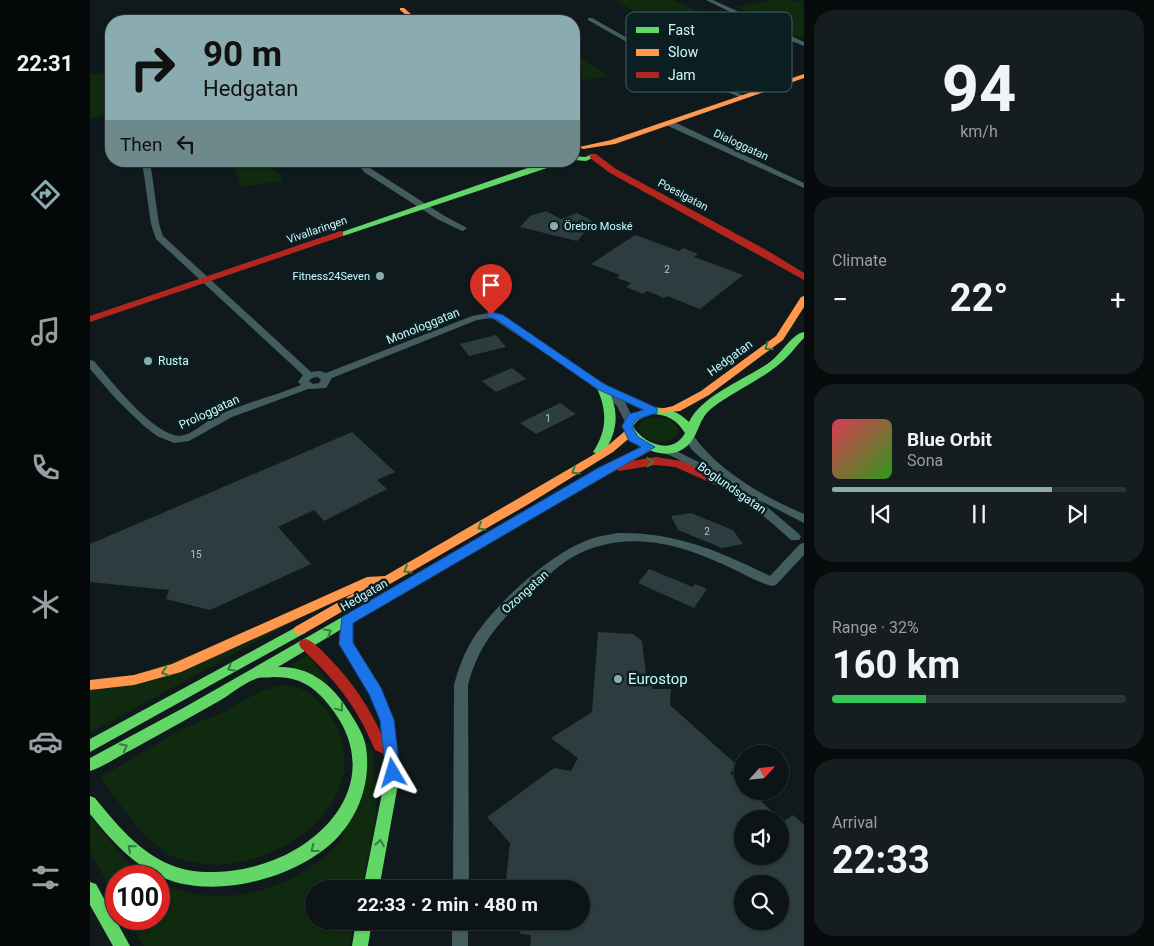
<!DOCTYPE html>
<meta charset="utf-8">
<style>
body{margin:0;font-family:Roboto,sans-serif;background:#151d1e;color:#f1f3f6;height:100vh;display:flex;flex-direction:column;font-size:19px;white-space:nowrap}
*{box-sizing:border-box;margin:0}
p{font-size:16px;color:#9a9ea0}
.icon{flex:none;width:28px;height:28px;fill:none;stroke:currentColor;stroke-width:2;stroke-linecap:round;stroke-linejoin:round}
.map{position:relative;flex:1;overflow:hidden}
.side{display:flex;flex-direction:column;gap:10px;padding:10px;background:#070b0c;width:350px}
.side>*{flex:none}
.top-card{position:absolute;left:15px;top:15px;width:475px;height:152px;border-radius:20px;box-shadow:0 1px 4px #0004,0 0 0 1px #2c3334;background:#8aacb0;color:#111;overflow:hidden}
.needle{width:32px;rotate:63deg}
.controls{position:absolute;left:644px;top:745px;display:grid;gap:10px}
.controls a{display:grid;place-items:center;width:55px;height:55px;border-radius:50%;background:#0c1415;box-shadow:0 1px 4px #0004,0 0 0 1px #2c3334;font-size:25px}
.speed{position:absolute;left:15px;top:865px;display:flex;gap:10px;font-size:25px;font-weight:700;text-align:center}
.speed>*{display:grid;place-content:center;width:65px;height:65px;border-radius:50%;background:#0c1415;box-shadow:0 1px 4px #0004,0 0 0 1px #2c3334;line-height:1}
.speed .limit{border:8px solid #d22;background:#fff;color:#111}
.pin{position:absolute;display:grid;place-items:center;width:42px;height:42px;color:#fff;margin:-51px -21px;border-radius:50% 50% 50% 0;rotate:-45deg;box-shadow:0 0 5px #0007}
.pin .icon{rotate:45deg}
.me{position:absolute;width:55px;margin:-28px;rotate:353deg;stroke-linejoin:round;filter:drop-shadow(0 0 4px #0008)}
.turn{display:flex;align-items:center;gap:18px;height:105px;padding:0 15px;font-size:22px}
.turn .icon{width:65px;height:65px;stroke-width:2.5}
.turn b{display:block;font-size:35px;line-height:42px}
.then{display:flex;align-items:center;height:48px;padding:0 15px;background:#0003;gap:10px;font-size:19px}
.big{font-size:38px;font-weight:700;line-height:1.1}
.side .card{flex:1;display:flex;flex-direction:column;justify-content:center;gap:8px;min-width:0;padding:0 18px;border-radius:20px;background:#151d1e}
.side .dial{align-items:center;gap:0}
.dial b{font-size:65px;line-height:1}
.song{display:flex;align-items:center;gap:15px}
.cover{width:60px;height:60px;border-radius:8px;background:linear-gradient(135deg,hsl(350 70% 55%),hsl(110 70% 35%))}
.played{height:5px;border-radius:2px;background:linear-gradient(90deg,#8aacb0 75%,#2c3334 75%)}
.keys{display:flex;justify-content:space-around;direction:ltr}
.heat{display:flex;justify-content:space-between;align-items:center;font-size:28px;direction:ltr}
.charge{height:8px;border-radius:4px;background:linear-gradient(90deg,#34c759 32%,#2c3334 0)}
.trip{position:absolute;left:215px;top:880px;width:285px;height:50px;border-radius:25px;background:#0c1415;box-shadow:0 1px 4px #0004,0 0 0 1px #2c3334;font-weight:700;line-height:50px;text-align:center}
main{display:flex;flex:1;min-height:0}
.tab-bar{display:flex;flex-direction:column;width:90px;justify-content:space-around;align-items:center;background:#050808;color:#9a9ea0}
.tab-bar .icon{width:35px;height:35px}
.tab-bar .on{color:#8aacb0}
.tab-bar b{font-size:22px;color:#f1f3f6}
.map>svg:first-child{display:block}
.green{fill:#0f2a0f}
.building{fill:#2d3c3f;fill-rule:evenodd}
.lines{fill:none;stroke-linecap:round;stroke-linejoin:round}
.street{fill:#435d5e;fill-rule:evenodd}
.fast{fill:#63d668;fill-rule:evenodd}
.slow{fill:#ff974d;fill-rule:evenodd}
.jam{fill:#b3261e;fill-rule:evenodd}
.oneway{stroke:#377a44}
.route{fill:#1a73e8;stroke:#114b97}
.poi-dot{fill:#8aacb0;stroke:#0b1e21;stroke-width:2}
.labels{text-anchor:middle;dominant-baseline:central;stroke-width:5;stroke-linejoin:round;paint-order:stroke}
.number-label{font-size:10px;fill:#a4cacf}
.far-street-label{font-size:11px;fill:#cbfaff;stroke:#0b1e21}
.far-poi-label{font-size:11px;fill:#cbfaff;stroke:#0b1e21;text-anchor:start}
.street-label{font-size:12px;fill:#cbfaff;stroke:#0b1e21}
.poi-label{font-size:12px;fill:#cbfaff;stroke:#0b1e21;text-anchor:start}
.near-poi-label{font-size:15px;fill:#cbfaff;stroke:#0b1e21;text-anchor:start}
.key{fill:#0b1e21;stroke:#456064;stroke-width:1}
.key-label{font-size:14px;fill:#cbfaff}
</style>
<main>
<nav class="tab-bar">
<b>22:31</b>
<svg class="icon on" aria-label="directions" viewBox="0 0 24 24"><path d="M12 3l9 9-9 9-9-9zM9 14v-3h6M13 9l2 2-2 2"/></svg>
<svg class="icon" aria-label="music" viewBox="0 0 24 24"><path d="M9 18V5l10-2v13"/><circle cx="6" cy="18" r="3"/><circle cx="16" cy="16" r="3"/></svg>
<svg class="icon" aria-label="phone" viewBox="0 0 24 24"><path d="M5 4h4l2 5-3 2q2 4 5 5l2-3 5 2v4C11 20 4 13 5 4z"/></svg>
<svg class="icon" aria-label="climate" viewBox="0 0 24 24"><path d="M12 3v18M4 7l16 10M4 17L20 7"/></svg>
<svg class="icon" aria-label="car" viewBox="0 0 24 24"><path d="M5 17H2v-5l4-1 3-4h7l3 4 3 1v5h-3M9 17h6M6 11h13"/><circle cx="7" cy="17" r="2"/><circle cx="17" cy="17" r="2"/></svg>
<svg class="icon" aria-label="filters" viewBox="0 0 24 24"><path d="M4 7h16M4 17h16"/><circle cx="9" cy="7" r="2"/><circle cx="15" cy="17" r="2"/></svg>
</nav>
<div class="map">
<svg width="714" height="946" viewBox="0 0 714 946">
<rect width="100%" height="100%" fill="#101a1c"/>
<!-- green -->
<path class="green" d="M 525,0 L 583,0 L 607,11 L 660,40 L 619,49 L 563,23 Z
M 681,0 L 714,1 L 714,39 L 646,7 Z
M 484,53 L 520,76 L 494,80 L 484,74 Z
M 21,73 L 21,115 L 0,118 L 0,75 Z
M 143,161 L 178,161 C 182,170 190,172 194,181 L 151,187 Z
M 558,418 C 570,416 590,419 588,434 C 578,446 551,444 548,427 L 553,420 Z
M 213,616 L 0,733 L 0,690 Z
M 219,654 L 284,754 L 286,815 L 272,889 L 224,889 L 224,921 L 264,921 L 260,946 L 54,946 L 38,919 L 69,919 L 69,882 C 119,907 179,897 224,865 C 233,858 246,850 251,839 C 255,832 256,822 258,814 C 264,793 270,772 276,751 L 201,665 Z
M 191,685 C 212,686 226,695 238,712 C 296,794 190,875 110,863 C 100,862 87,859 78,854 C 49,835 30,804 11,777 L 90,730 L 130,714 L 171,691 Z
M 0,816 L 37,862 L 56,876 L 26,876 L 26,898 L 0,852 Z"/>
<!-- building -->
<path class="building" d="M 456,211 L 471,219 L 487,213 L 508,224 L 498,228 L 487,241 L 430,227 L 440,216 Z
M 545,235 L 589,251 L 593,248 L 608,254 L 604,257 L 653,275 L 610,309 L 577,296 L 574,298 L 557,291 L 553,294 L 536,287 L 541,283 L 527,278 L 530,275 L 501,264 Z
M 406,335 L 416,347 L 379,356 L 370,344 Z
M 422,368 L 436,379 L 406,392 L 392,381 Z
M 470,403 L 486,414 L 446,434 L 430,423 Z
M 262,432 L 305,472 L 287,480 L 297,489 L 234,521 L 224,510 L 188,527 L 221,564 L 120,610 L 76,599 L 79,590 L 0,582 L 0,544 Z
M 601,513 L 643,530 L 653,544 L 632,548 L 588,530 L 581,516 Z
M 559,569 L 603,587 L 605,584 L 617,589 L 604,608 L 548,583 Z
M 508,632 L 543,634 L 552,641 L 556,675 L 563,680 L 562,689 L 581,689 L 580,705 L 648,766 L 640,773 L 652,784 L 652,791 L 660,791 L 690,819 L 652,819 L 652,856 L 690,856 L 690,824 L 703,815 L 714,825 L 714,946 L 440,946 L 441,935 L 430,934 L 431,921 L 491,921 L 491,889 L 415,889 L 420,843 L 397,817 L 464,768 L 481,771 L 488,758 L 461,738 L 502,712 ZM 652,884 L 690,884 L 690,921 L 652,921 Z"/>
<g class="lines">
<!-- street -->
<path class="street" d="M 616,0 L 623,0 L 714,42 L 714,46 L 687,35 Z
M 327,15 L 335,17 L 342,21 L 327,19 L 312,21 L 319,17 Z
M 498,18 L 502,18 L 599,73 L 657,97 L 652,98 L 595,75 L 498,20 Z
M 576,121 L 582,121 L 714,183 L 714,188 L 576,125 Z
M 52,161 L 60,161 L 69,224 L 73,236 L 221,372 L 230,371 L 236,373 L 382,316 L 404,312 L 515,384 L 522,390 L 528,391 L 568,411 L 563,414 L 559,413 L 535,402 L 544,420 L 539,423 L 535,422 L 527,406 L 507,388 L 402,318 L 387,320 L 242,378 L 236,388 L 218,389 L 142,417 L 99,441 L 84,443 L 67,436 L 54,426 L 27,400 L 0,369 L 0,360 L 4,361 C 22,382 58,428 84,435 C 96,439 109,427 118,421 C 147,404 180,398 211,385 L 208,382 L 213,375 L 66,239 L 61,224 ZM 228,377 L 231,380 L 229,383 L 223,384 L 219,381 L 222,378 Z
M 266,161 L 274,161 L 280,168 L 353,215 L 377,228 L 373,231 L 370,230 L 347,219 L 274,172 Z
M 599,434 L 603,435 C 628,471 674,497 714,514 L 714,523 L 669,500 L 709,534 L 711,537 L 709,540 L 701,540 C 662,504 619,472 570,451 L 569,449 L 574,446 L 578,447 L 623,469 L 602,450 L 594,437 Z
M 528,533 C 586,532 629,551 680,576 L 710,544 L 714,543 L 714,555 L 686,585 L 682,586 C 664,581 647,570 630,563 C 582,541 529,530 481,558 C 466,567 453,580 441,592 C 410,621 389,643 378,685 L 379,889 L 363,889 L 364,685 C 368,670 373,656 381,642 C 402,607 459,554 498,540 C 507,536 518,535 528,533 Z
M 362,921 L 378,921 L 378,946 L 362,946 Z"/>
<!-- fast -->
<path class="fast" d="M 503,154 L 507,156 L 496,161 L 484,160 L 484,156 L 495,157 Z
M 458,161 L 478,161 L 253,236 L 247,236 L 246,234 Z
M 714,332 L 714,338 C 705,347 698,358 687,366 C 667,382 643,392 622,408 C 609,418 610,431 600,443 C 580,466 544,448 532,426 C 549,402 579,402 599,422 C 612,395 655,380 680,362 C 690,355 703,333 714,332 ZM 561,414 C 577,414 587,420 595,433 C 583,456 553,444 543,426 L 548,420 Z
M 511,383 L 515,384 C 530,409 529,430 513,454 L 509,455 L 503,452 C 518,429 517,410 506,386 Z
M 394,536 L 398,537 L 400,540 L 398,543 L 263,622 L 263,643 L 291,688 L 304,720 L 310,773 L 289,889 L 273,889 L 296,773 L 290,720 L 280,693 L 249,643 L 250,630 L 188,667 C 216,666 238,681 254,704 C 262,716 274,733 276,747 C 281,780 270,814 247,838 C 208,878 126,900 74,878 C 43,865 21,840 0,814 L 0,796 L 5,798 C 26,824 49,852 81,865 C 99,873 121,873 140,871 C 231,861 309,776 230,695 C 216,681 202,677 183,677 C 179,678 172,677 168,678 C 155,682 141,694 129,701 C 101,717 72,733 43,749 C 29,756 15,766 0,771 L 0,758 L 95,707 Z
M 210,625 L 215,627 L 217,630 L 215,633 L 0,752 L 0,739 Z
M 0,882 L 6,884 L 40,946 L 23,946 L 0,905 Z
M 266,921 L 282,921 L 278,946 L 262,946 Z"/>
<!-- slow -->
<path class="slow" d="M 310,8 L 314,8 L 329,21 L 323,21 L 310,10 Z
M 714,74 L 714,78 L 525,144 L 493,149 L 489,147 L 521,140 Z
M 714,296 L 714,307 L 693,340 L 619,395 L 590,411 L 570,413 L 569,411 L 570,409 L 583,406 L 611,391 L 686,336 L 711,297 Z
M 539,430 L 543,431 L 544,433 L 543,435 L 523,452 L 437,505 L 215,633 L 210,635 L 205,633 L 203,630 L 205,627 L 266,592 L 91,672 L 44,685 L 0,690 L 0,680 L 44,675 L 82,664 L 277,577 L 295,576 L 515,448 L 535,431 Z
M 559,444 L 564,447 L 563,449 L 398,543 L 390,543 L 388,540 L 390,537 Z"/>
<!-- jam -->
<path class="jam" d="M 500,154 L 506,154 L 526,169 L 678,251 L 714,273 L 714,280 L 520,173 L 500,158 Z
M 250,231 L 253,232 L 253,236 L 0,322 L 0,316 Z
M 566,457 L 591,461 L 645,484 L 647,487 L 641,491 L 637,490 L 585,467 L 566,465 L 529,471 L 523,467 L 529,463 Z
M 216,639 C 224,642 231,650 237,656 C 262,681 281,709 295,742 L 301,748 L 299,752 L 294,754 L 285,750 C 280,740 276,729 270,719 C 255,692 234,669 211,648 L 209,644 L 211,640 Z"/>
</g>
<!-- one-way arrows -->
<defs><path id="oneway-chevron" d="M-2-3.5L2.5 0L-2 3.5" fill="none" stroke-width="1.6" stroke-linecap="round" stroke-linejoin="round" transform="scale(1.25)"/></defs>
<g class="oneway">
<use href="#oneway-chevron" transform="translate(678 347) rotate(143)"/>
<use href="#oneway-chevron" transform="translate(560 462) rotate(-3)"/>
<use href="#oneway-chevron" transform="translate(485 471) rotate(148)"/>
<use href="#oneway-chevron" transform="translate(391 527) rotate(150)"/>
<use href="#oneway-chevron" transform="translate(317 570) rotate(150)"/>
<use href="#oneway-chevron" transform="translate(238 632) rotate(-30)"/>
<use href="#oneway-chevron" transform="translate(141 668) rotate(151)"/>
<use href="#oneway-chevron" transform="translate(75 672) rotate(162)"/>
<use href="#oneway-chevron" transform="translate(250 708) rotate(53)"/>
<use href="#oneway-chevron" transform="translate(34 747) rotate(-28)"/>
<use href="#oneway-chevron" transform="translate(290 843) rotate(-81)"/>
<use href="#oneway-chevron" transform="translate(41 848) rotate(-139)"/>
<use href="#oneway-chevron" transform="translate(224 849) rotate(143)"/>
</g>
<!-- route -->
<path class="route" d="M 401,312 L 413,315 L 514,384 L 567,408 L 567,413 L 547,419 L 542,426 L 548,437 L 565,447 L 263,623 L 263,643 L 291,688 L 304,720 L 310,773 L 308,778 L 303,780 L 298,778 L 296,773 L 290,720 L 279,694 L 249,644 L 252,617 L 508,468 L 551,447 L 539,441 L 532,426 L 539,414 L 554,410 L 507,389 L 406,319 L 397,317 L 397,313 Z"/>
<!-- markers -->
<g class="poi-dot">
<circle cx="464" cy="226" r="5"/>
<circle cx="290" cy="276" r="5"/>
<circle cx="58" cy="361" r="5"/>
<circle cx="528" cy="679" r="5"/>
</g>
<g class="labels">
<!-- number labels -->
<g class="number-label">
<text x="577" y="269">2</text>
<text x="458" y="418">1</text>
<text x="617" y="531">2</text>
<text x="106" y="554">15</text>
</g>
<!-- far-street labels -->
<g class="far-street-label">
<text transform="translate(651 145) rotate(25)">Dialoggatan</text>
<text transform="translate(593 195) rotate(28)">Poesigatan</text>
<text transform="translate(227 230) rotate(-19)">Vivallaringen</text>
</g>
<!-- far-poi labels -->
<g class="far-poi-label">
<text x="474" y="226">Örebro Moské</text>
<text x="280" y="276" text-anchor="end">Fitness24Seven</text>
</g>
<!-- street labels -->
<g class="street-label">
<text transform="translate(333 326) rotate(-22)">Monologgatan</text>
<text transform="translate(640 358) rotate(-36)">Hedgatan</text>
<text transform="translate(119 412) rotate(-25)">Prologgatan</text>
<text transform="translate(642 488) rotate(35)">Boglundsgatan</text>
<text transform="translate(435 592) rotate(-42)">Ozongatan</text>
<text transform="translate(274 595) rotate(-30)">Hedgatan</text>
</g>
<!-- poi labels -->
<g class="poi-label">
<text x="68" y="361">Rusta</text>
</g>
<!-- near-poi labels -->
<g class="near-poi-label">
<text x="538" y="679">Eurostop</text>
</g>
</g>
<!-- legend -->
<rect x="536" y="12" width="166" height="80" rx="8" class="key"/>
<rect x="546" y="27" width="23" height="6" fill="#63d668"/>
<rect x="546" y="49" width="23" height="7" fill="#ff974d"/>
<rect x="546" y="72" width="23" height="6" fill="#b3261e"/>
<g class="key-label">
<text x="578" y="35">Fast</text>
<text x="578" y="57">Slow</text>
<text x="578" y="80">Jam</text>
</g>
</svg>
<div class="controls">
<a><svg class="needle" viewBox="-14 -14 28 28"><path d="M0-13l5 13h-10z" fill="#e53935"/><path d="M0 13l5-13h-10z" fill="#9a9ea0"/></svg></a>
<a><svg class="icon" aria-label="sound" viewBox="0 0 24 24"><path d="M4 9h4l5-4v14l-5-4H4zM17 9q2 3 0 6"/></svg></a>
<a><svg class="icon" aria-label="search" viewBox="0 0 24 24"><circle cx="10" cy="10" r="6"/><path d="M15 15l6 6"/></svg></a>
</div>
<div class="speed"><div class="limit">100</div></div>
<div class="pin" style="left:401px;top:315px;background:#d93025"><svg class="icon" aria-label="arrive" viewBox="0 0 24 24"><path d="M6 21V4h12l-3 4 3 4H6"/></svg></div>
<svg class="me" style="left:303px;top:773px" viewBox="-20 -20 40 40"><path d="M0-17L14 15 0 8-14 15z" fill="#1a73e8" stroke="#fff" stroke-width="4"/></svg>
<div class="trip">22:33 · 2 min · 480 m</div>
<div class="top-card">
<div class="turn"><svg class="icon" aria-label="right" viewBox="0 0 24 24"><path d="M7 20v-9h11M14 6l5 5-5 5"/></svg><div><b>90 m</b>Hedgatan</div></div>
<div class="then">Then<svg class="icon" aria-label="left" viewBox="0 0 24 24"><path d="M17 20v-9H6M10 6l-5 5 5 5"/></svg></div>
</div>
</div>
<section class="side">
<div class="card dial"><b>94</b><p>km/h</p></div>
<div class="card"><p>Climate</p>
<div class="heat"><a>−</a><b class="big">22°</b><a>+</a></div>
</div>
<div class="card">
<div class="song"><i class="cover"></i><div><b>Blue Orbit</b><p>Sona</p></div></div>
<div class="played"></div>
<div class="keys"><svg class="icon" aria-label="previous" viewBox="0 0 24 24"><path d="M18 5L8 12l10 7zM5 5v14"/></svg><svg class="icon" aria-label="pause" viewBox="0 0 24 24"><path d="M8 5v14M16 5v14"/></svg><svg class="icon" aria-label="next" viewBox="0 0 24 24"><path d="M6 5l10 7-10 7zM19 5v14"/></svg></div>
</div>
<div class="card"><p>Range · 32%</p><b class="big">160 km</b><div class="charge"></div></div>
<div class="card"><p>Arrival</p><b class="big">22:33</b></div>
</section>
</main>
